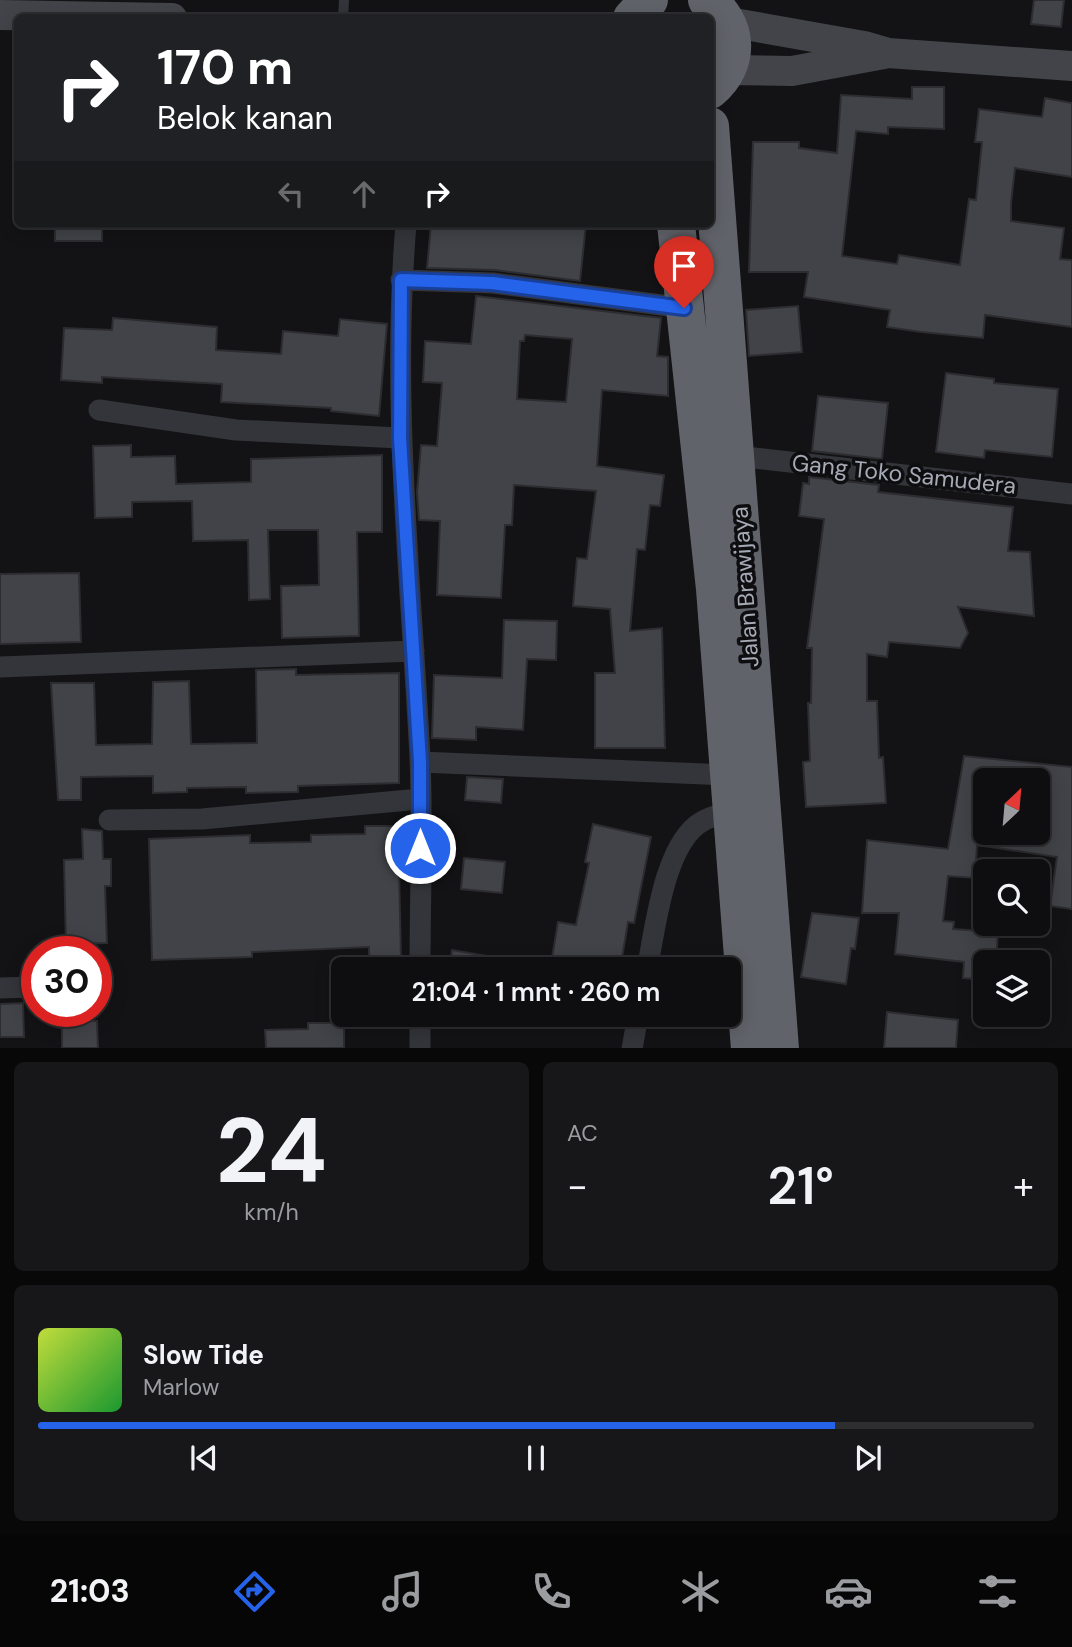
<!DOCTYPE html>
<html lang="id">
<meta charset="utf-8">
<style>
body{margin:0;font-family:"DM Sans",sans-serif;background:#171719;color:#f1f3f6;height:100vh;display:flex;flex-direction:column;font-size:26px;white-space:nowrap}
*{box-sizing:border-box;margin:0}
p{font-size:23px;color:#9b9c9f}
.icon{flex:none;width:38px;height:38px;fill:none;stroke:currentColor;stroke-width:2;stroke-linecap:round;stroke-linejoin:round}
.map{position:relative;height:1048px;overflow:hidden}
.details{display:flex;flex-direction:column;gap:14px;padding:14px;background:#080809;flex:1}
.details>*{flex:none}
.top-card{position:absolute;left:14px;top:14px;width:700px;height:214px;border-radius:10px;box-shadow:0 4px 18px #0003,0 0 0 2px #2e2e30;background:#202124;color:#fff;overflow:hidden}
.needle{width:46px;rotate:26deg}
.controls{position:absolute;left:973px;top:768px;display:grid;gap:14px}
.controls a{display:grid;place-items:center;width:77px;height:77px;border-radius:10px;background:#0e0e10;box-shadow:0 4px 18px #0003,0 0 0 2px #2e2e30;font-size:35px}
.speed{position:absolute;left:21px;top:936px;display:flex;gap:14px;font-size:35px;font-weight:700;text-align:center}
.speed>*{display:grid;place-content:center;width:91px;height:91px;border-radius:50%;background:#0e0e10;box-shadow:0 4px 18px #0003,0 0 0 2px #2e2e30;line-height:1}
.speed .limit{border:10px solid #d22;background:#fff;color:#111}
.pin{position:absolute;display:grid;place-items:center;width:60px;height:60px;color:#fff;margin:-72px -30px;border-radius:50% 50% 50% 0;rotate:-45deg;box-shadow:0 0 7px #0007}
.pin .icon{rotate:45deg}
.me{position:absolute;width:77px;margin:-38px;rotate:0deg;stroke-linejoin:round;filter:drop-shadow(0 0 5px #0008)}
.turn{display:flex;align-items:center;gap:24px;height:147px;padding:0 28px;font-size:32px}
.turn .icon{width:91px;height:91px;stroke-width:2.5}
.turn b{display:block;font-size:49px;line-height:60px}
.lanes{display:flex;align-items:center;height:66px;padding:0 28px;background:#0003;justify-content:center;gap:35px;direction:ltr}
.lanes .off{opacity:.35}
.big{font-size:52px;font-weight:600;line-height:1.1}
.details .widget{flex:1;display:flex;flex-direction:column;justify-content:center;gap:10px;min-width:0;padding:0 24px;border-radius:10px;background:#171719}
.details .dial{align-items:center;gap:0}
.dial b{font-size:91px;line-height:1}
.song{display:flex;align-items:center;gap:21px}
.cover{width:84px;height:84px;border-radius:10px;background:linear-gradient(135deg,hsl(70 70% 55%),hsl(130 70% 35%))}
.played{height:7px;border-radius:4px;background:linear-gradient(90deg,#2563eb 80%,#2e2e30 80%)}
.keys{display:flex;justify-content:space-around;direction:ltr}
.heat{display:flex;justify-content:space-between;align-items:center;font-size:38px;direction:ltr}
.details .tiles{flex:1;display:grid;gap:14px;grid-template-columns:1fr 1fr}
.widget:last-child{grid-column:span 2}
.trip{position:absolute;left:331px;top:957px;width:410px;height:70px;border-radius:10px;background:#0e0e10;box-shadow:0 4px 18px #0003,0 0 0 2px #2e2e30;font-weight:600;line-height:70px;text-align:center}
.menu{display:flex;height:112px;justify-content:space-around;align-items:center;background:#060606;color:#9b9c9f}
.menu .icon{width:49px;height:49px}
.menu .active{color:#2563eb}
.menu b{font-size:32px;color:#f1f3f6}
.map>svg:first-child{display:block}
.building{fill:#424348;stroke:#2d2d31;stroke-width:2;fill-rule:evenodd}
.lines{fill:none;stroke-linecap:round;stroke-linejoin:round}
.lane{stroke:#34353a;stroke-width:10}
.street{stroke:#34353a;stroke-width:21}
.secondary{stroke:#424449;stroke-width:30}
.highway{stroke:#61636a;stroke-width:38}
.route-casing{stroke:#184099;stroke-width:18}
.route{stroke:#2563eb;stroke-width:12}
.labels{text-anchor:middle;dominant-baseline:central;stroke-width:7;stroke-linejoin:round;paint-order:stroke}
.street-label{font-size:23px;fill:#a5aab5;stroke:#0e0e10}
</style>
<div class="map">
<svg width="1072" height="1049" viewBox="0 0 1072 1049">
<rect width="100%" height="100%" fill="#131315"/>
<!-- building -->
<path class="building" d="M 1034,0 L 1064,0 L 1061,27 L 1031,24 Z
M 912,87 L 944,87 L 944,129 L 888,127 L 888,134 L 856,131 L 842,256 L 897,264 L 899,255 L 960,265 L 969,199 L 976,200 L 982,142 L 975,142 L 979,109 L 1042,117 L 1045,98 L 1072,103 L 1072,177 L 1015,168 L 1011,203 L 1011,221 L 1064,228 L 1060,259 L 1072,260 L 1072,327 L 985,315 L 983,338 L 921,332 L 887,327 L 890,310 L 804,297 L 808,272 L 749,272 L 753,142 L 799,142 L 799,148 L 837,153 L 841,95 L 912,99 Z
M 55,224 L 102,224 L 102,241 L 55,241 Z
M 431,224 L 586,224 L 580,281 L 495,270 L 427,268 Z
M 476,296 L 661,318 L 657,356 L 668,357 L 668,396 L 602,390 L 597,466 L 664,475 L 660,506 L 650,505 L 645,550 L 637,549 L 630,631 L 662,628 L 665,748 L 595,748 L 595,673 L 615,673 L 610,609 L 573,606 L 577,558 L 587,559 L 596,491 L 514,485 L 512,525 L 505,525 L 501,598 L 437,595 L 440,521 L 419,520 L 417,492 L 421,445 L 437,446 L 442,383 L 423,382 L 425,341 L 471,344 ZM 525,335 L 572,339 L 566,402 L 517,399 L 520,341 L 524,341 Z
M 798,306 L 802,352 L 749,356 L 746,310 Z
M 113,318 L 217,327 L 216,350 L 281,354 L 283,331 L 338,336 L 340,319 L 387,324 L 379,416 L 331,411 L 331,408 L 221,402 L 222,384 L 102,377 L 102,383 L 61,380 L 64,328 L 112,330 Z
M 946,373 L 994,379 L 994,383 L 1058,389 L 1052,457 L 985,450 L 984,458 L 936,452 Z
M 818,396 L 888,403 L 882,459 L 812,451 Z
M 131,445 L 131,457 L 175,456 L 176,484 L 251,482 L 251,459 L 382,455 L 382,532 L 357,532 L 359,636 L 282,638 L 281,586 L 319,585 L 318,530 L 268,530 L 270,599 L 249,600 L 248,540 L 193,541 L 192,501 L 132,502 L 132,517 L 95,518 L 93,446 Z
M 809,477 L 879,485 L 878,492 L 1013,507 L 1008,551 L 1030,552 L 1034,616 L 958,607 L 968,633 L 960,648 L 889,642 L 887,657 L 867,654 L 867,701 L 877,701 L 879,758 L 883,757 L 886,803 L 806,807 L 803,762 L 810,761 L 808,703 L 811,703 L 812,648 L 807,648 L 824,519 L 799,516 L 803,483 L 809,484 Z
M 79,573 L 81,642 L 0,644 L 0,574 Z
M 504,620 L 557,621 L 556,660 L 527,659 L 523,730 L 476,727 L 476,740 L 432,738 L 434,675 L 502,678 Z
M 296,669 L 296,675 L 399,673 L 399,783 L 298,786 L 298,792 L 246,793 L 246,787 L 187,788 L 187,792 L 153,793 L 153,776 L 81,777 L 81,800 L 58,800 L 51,683 L 94,683 L 96,745 L 152,744 L 153,682 L 189,681 L 191,744 L 257,743 L 256,670 Z
M 964,756 L 1072,767 L 1072,909 L 1050,906 L 1057,857 L 977,845 L 975,878 L 948,876 L 943,921 L 954,922 L 953,929 L 998,932 L 996,962 L 985,962 L 985,980 L 963,978 L 964,962 L 895,954 L 899,913 L 862,913 L 867,840 L 948,849 ZM 985,780 L 1038,780 L 1038,833 L 985,833 Z
M 467,777 L 503,779 L 501,803 L 465,800 Z
M 593,824 L 651,837 L 634,923 L 628,922 L 620,970 L 583,970 L 551,964 L 558,922 L 576,925 L 589,863 L 585,862 Z
M 365,826 L 398,826 L 401,959 L 369,959 L 369,947 L 252,952 L 252,957 L 152,960 L 149,839 L 250,835 L 250,843 L 311,842 L 311,835 L 365,834 Z
M 82,829 L 102,831 L 103,859 L 111,859 L 111,886 L 105,886 L 107,943 L 66,944 L 64,860 L 83,859 Z
M 464,858 L 505,862 L 502,893 L 461,889 Z
M 812,913 L 859,918 L 855,949 L 851,948 L 846,984 L 801,977 Z
M 452,950 L 510,960 L 509,970 L 449,970 Z
M 23,1003 L 24,1037 L 0,1037 L 0,1004 Z
M 887,1012 L 958,1020 L 956,1048 L 884,1048 Z
M 62,1021 L 97,1021 L 98,1048 L 62,1048 Z
M 308,1023 L 344,1023 L 344,1048 L 266,1048 L 265,1030 L 308,1029 Z"/>
<g class="lines">
<!-- lane -->
<path class="lane" d="M 343,18 L 344,0"/>
<!-- street -->
<path class="street" d="M 406,224 C 391,402 411,579 420,758 C 423,828 420,899 420,970
M 401,280 L 493,283 L 684,308
M 99,410 L 236,430 L 400,438
M 736,456 L 1072,494
M 0,667 L 414,651
M 420,762 L 728,775
M 109,820 L 202,819 L 420,799
M 647,970 C 655,930 664,842 703,821 C 712,816 723,814 733,810
M 0,988 L 37,987
M 420,1049 L 420,1015
M 632,1049 L 638,1015"/>
<!-- secondary -->
<path class="secondary" d="M 0,15 L 172,18
M 728,22 L 864,46 L 888,53 L 1072,66
M 728,70 L 792,71 L 884,54"/>
<!-- highway -->
<path class="highway" d="M 707,0 C 739,24 741,64 710,90
M 632,18 L 649,0
M 710,126 L 780,1049
M 676,224 L 715,589 L 750,1049"/>
</g>
<g class="lines">
<!-- route casing -->
<g class="route-casing">
<path id="route" d="M 420,848 L 420,762 L 400,438 L 401,280 L 492,283 L 684,308"/>
</g>
<!-- route -->
<use href="#route" class="route"/>
</g>
<g class="labels">
<!-- street labels -->
<g class="street-label">
<text transform="translate(904 474) rotate(6)">Gang Toko Samudera</text>
<text transform="translate(745 587) rotate(-94)">Jalan Brawijaya</text>
</g>
</g>
</svg>
<div class="controls">
<a><svg class="needle" viewBox="-14 -14 28 28"><path d="M0-13l5 13h-10z" fill="#e53935"/><path d="M0 13l5-13h-10z" fill="#9b9c9f"/></svg></a>
<a><svg class="icon" aria-label="search" viewBox="0 0 24 24"><circle cx="10" cy="10" r="6"/><path d="M15 15l6 6"/></svg></a>
<a><svg class="icon" aria-label="layers" viewBox="0 0 24 24"><path d="M12 4l9 5-9 5-9-5zM3 14l9 5 9-5"/></svg></a>
</div>
<div class="speed"><div class="limit">30</div></div>
<div class="pin" style="left:684px;top:308px;background:#d93025"><svg class="icon" aria-label="arrive" viewBox="0 0 24 24"><path d="M6 21V4h12l-3 4 3 4H6"/></svg></div>
<svg class="me" style="left:420px;top:848px" viewBox="-20 -20 40 40"><circle r="17" fill="#2563eb" stroke="#fff" stroke-width="3"/><path d="M0-11L8 9 0 5-8 9z" fill="#fff"/></svg>
<div class="trip">21:04 · 1 mnt · 260 m</div>
<div class="top-card">
<div class="turn"><svg class="icon" aria-label="right" viewBox="0 0 24 24"><path d="M7 20v-9h11M14 6l5 5-5 5"/></svg><div><b>170 m</b>Belok kanan</div></div>
<div class="lanes"><svg class="icon off" aria-label="left" viewBox="0 0 24 24"><path d="M17 20v-9H6M10 6l-5 5 5 5"/></svg><svg class="icon off" aria-label="ahead" viewBox="0 0 24 24"><path d="M12 20V5M6 11l6-6 6 6"/></svg><svg class="icon" aria-label="right" viewBox="0 0 24 24"><path d="M7 20v-9h11M14 6l5 5-5 5"/></svg></div>
</div>
</div>
<section class="details">
<div class="tiles">
<div class="widget dial"><b>24</b><p>km/h</p></div>
<div class="widget"><p>AC</p>
<div class="heat"><a>−</a><b class="big">21°</b><a>+</a></div>
</div>
<div class="widget">
<div class="song"><i class="cover"></i><div><b>Slow Tide</b><p>Marlow</p></div></div>
<div class="played"></div>
<div class="keys"><svg class="icon" aria-label="previous" viewBox="0 0 24 24"><path d="M18 5L8 12l10 7zM5 5v14"/></svg><svg class="icon" aria-label="pause" viewBox="0 0 24 24"><path d="M8 5v14M16 5v14"/></svg><svg class="icon" aria-label="next" viewBox="0 0 24 24"><path d="M6 5l10 7-10 7zM19 5v14"/></svg></div>
</div>
</div>
</section>
<nav class="menu">
<b>21:03</b>
<svg class="icon active" aria-label="directions" viewBox="0 0 24 24"><path d="M12 3l9 9-9 9-9-9zM9 14v-3h6M13 9l2 2-2 2"/></svg>
<svg class="icon" aria-label="music" viewBox="0 0 24 24"><path d="M9 18V5l10-2v13"/><circle cx="6" cy="18" r="3"/><circle cx="16" cy="16" r="3"/></svg>
<svg class="icon" aria-label="phone" viewBox="0 0 24 24"><path d="M5 4h4l2 5-3 2q2 4 5 5l2-3 5 2v4C11 20 4 13 5 4z"/></svg>
<svg class="icon" aria-label="climate" viewBox="0 0 24 24"><path d="M12 3v18M4 7l16 10M4 17L20 7"/></svg>
<svg class="icon" aria-label="car" viewBox="0 0 24 24"><path d="M5 17H2v-5l4-1 3-4h7l3 4 3 1v5h-3M9 17h6M6 11h13"/><circle cx="7" cy="17" r="2"/><circle cx="17" cy="17" r="2"/></svg>
<svg class="icon" aria-label="filters" viewBox="0 0 24 24"><path d="M4 7h16M4 17h16"/><circle cx="9" cy="7" r="2"/><circle cx="15" cy="17" r="2"/></svg>
</nav>
